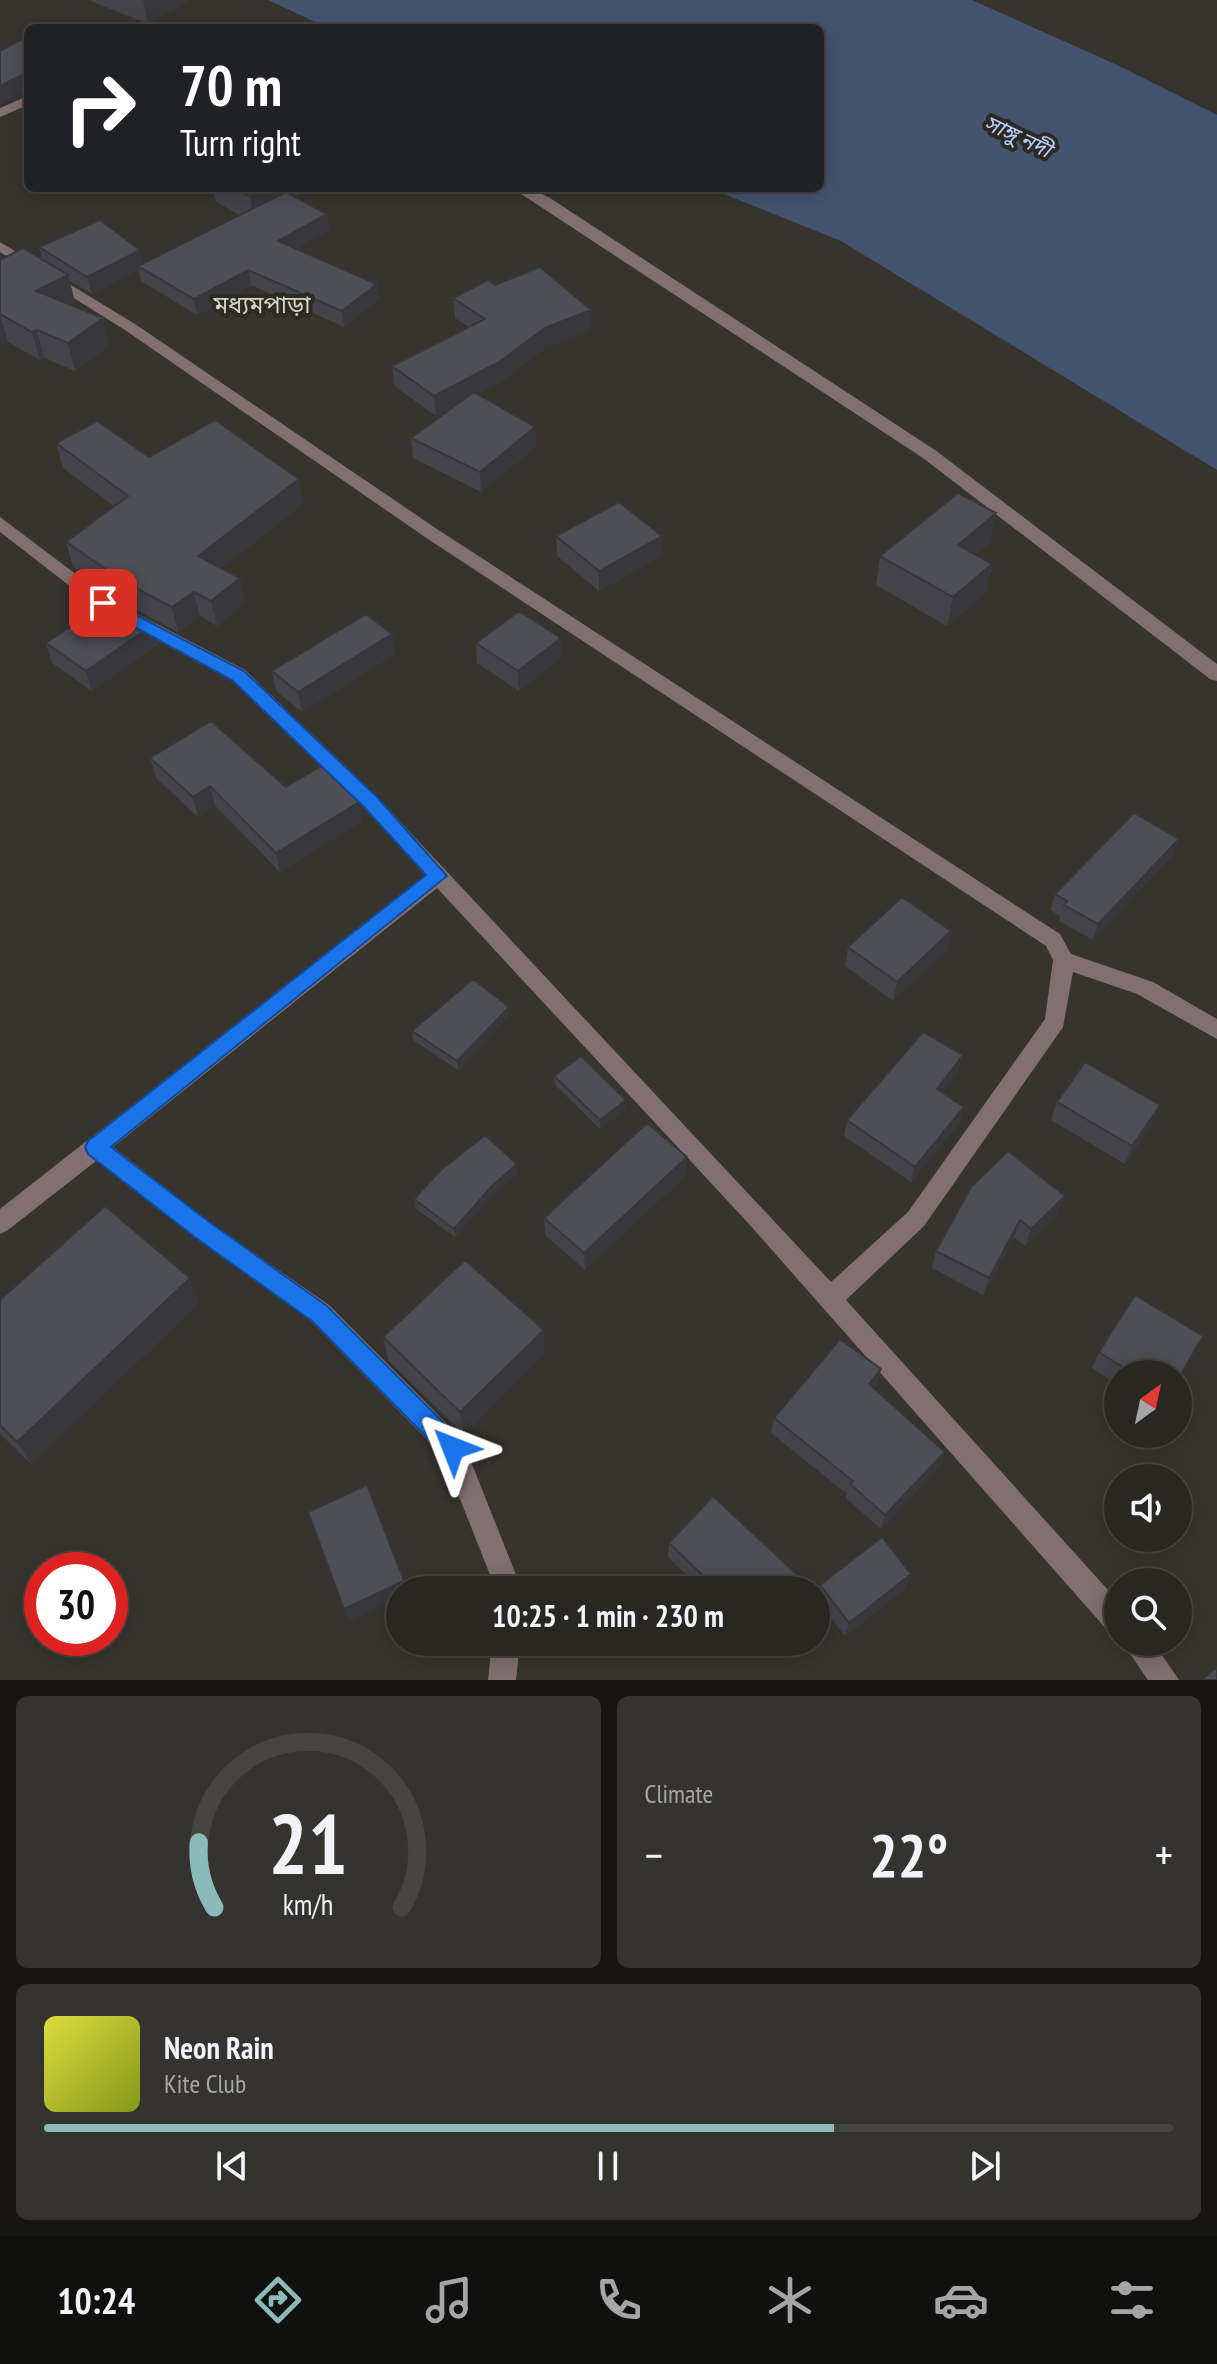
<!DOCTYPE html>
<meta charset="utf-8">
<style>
body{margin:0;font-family:"PT Sans Narrow","Noto Sans Bengali",sans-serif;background:#35332f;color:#f1f3f6;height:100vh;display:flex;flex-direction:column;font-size:30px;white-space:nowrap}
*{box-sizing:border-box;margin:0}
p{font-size:26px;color:#a5a5a5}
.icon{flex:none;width:44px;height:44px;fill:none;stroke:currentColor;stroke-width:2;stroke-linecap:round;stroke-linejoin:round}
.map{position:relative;height:1680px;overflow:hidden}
.details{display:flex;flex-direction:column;gap:16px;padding:16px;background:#171513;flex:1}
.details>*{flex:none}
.banner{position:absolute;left:24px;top:24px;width:800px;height:168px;border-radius:12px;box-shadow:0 4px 20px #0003,0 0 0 2px #454440;background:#202124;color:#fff;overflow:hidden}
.needle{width:52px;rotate:33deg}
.fabs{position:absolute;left:1104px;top:1360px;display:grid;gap:16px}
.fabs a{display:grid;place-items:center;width:88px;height:88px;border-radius:50%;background:#292722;box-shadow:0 4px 20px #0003,0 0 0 2px #454440;font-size:40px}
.speed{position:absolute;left:24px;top:1552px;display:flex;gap:16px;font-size:40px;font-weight:700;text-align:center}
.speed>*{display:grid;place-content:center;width:104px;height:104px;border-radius:50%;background:#292722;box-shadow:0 4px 20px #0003,0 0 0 2px #454440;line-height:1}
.speed .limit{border:12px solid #d22;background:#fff;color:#111}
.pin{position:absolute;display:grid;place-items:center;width:68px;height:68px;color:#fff;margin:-34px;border-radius:16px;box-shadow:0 4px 12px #0006}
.me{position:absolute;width:88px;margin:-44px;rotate:315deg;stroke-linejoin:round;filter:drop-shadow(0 0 6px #0008)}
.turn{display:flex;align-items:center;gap:28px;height:168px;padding:0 24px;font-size:36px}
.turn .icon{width:104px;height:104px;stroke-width:2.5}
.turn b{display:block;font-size:56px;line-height:68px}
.big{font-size:60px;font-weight:700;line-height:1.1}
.details .tile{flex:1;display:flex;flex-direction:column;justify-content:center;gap:12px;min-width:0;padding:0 28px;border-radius:12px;background:#35332f}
.details .dial{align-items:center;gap:0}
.dial svg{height:208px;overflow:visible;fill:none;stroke:#454440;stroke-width:7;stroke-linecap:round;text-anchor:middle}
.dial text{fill:#f1f3f6;stroke:none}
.song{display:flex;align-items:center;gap:24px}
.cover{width:96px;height:96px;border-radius:12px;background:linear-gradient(135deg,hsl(60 70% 55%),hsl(70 70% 35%))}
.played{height:8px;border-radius:4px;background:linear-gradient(90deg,#8bbbb9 70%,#454440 70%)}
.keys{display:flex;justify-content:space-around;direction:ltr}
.heat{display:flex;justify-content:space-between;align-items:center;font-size:44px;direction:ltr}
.details .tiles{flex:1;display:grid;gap:16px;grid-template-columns:1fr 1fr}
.tile:last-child{grid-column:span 2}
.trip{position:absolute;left:386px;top:1576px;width:444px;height:80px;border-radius:40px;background:#292722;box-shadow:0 4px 20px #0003,0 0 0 2px #454440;font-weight:700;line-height:80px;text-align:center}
.tab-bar{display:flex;height:128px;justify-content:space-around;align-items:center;background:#10100e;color:#a5a5a5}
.tab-bar .icon{width:56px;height:56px}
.tab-bar .active{color:#8bbbb9}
.tab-bar b{font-size:36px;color:#f1f3f6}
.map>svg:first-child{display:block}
.water{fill:#445370}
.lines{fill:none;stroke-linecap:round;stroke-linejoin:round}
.minor{fill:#816f71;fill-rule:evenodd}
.wall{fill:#434349}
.shaded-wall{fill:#37373c}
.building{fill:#4e4e55;stroke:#37373c;stroke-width:2}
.route{fill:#1a73e8;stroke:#114b97;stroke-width:2}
.labels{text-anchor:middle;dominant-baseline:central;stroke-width:8;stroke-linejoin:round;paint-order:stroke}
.far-water-label{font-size:22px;font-style:italic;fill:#b8cef9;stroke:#2d2a24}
.far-quarter-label{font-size:24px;fill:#d6d2ca;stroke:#2d2a24}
</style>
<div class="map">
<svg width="1217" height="1680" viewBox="0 0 1217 1680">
<rect width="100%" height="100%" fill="#37342e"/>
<!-- water -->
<path class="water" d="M 268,0 L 972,0 L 1115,64 L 1217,115 L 1217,470 L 841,241 L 709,188 L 820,188 L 820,28 L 328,28 Z"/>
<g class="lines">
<!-- minor -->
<path class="minor" d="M 28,96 L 28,105 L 0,117 L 0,108 Z
M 512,188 L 530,188 L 550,198 L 935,450 L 1217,664 L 1217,681 L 1210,679 L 923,458 Z
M 0,242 L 135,324 L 437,529 L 1060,934 L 1071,954 L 1153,982 L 1217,1019 L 1217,1039 L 1137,994 L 1073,972 L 1063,1027 L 924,1226 L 846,1300 L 1118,1601 L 1118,1635 L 1108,1631 L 749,1224 L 437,888 L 113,1147 L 212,1224 L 329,1305 L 462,1439 L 522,1590 L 496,1590 L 443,1456 L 311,1321 L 196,1238 L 96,1161 L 8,1230 L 0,1234 L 0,1209 L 425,875 L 363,807 L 231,680 L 97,607 L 0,532 L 0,517 L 109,599 L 245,670 L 377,797 L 831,1282 L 908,1212 L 1045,1019 L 1053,960 L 1046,946 L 425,537 L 125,330 L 0,252 Z
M 492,1642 L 520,1642 L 516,1680 L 488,1680 Z
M 1122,1642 L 1153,1642 L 1179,1680 L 1148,1680 Z"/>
</g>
<!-- wall -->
<path class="wall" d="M 88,0 L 190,0 L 148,24 Z
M 213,188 L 310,188 L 295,197 L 327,214 L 329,230 L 295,249 L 377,284 L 379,299 L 344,327 L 251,285 L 197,315 L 141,281 L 139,270 L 92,294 L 70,281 L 75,303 L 70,305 L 103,318 L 109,346 L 75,371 L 44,358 L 40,360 L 8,342 L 0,346 L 0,260 L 42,259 L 39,247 L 143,263 L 240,215 L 216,202 Z
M 495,285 L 591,310 L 591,330 L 545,348 L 501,382 L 478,394 L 535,427 L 536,447 L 481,492 L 413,458 L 411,438 L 452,408 L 436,416 L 394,386 L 392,366 L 469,327 L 455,318 L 453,298 Z
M 56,443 L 299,479 L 303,504 L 221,568 L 240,578 L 245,603 L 217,626 L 200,616 L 178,632 L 133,608 L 73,567 L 66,542 L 114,506 L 63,468 Z
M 996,513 L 990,542 L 975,555 L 992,564 L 986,593 L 947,626 L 876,585 L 880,556 Z
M 556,536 L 662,556 L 599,591 L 557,556 Z
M 392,634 L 395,654 L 302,712 L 276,691 L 272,671 Z
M 561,638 L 561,658 L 519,691 L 477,663 L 476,643 Z
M 46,643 L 159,644 L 92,691 L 52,663 Z
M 150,758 L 286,787 L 362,821 L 280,872 L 215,806 L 198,817 L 156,778 Z
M 1173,855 L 1093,940 L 1059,921 L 1060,916 L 1050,910 L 1055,894 Z
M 951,931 L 947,950 L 893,1001 L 845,966 L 848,947 Z
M 509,1017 L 458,1070 L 413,1040 L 412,1031 Z
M 958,1071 L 942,1093 L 964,1107 L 960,1123 L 911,1182 L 844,1136 L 847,1120 Z
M 554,1076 L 626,1109 L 600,1129 L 555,1085 Z
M 1057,1102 L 1153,1123 L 1125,1164 L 1051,1120 Z
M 518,1173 L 493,1195 L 455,1237 L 415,1208 L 414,1199 Z
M 686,1175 L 585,1270 L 545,1235 L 544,1218 Z
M 971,1187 L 1058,1213 L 1025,1246 L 1014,1237 L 983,1295 L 932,1268 L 936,1251 Z
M 190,1278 L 199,1303 L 31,1464 L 0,1434 L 0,1300 Z
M 383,1337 L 545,1353 L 464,1435 L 388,1360 Z
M 1099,1352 L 1178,1374 L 1118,1374 L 1118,1385 L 1092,1368 Z
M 881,1369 L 876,1385 L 874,1388 L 945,1452 L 939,1467 L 881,1529 L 846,1498 L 847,1494 L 771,1433 L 774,1418 Z
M 669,1543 L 808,1585 L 806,1590 L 702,1590 L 668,1557 Z
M 820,1585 L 906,1588 L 845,1636 L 816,1598 Z"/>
<!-- shaded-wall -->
<path class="shaded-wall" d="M 143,0 L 190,0 L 148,24 Z
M 28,72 L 28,90 L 0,105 L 0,86 Z
M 264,188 L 310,188 L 254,222 L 250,196 Z
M 327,214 L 329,230 L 280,257 L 278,241 Z
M 140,250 L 144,268 L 138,266 L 139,270 L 92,294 L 87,277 Z
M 248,270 L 251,285 L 197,315 L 194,299 Z
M 68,275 L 75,303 L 43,319 L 36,291 Z
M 377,284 L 379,299 L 344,327 L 342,311 Z
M 591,310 L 591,330 L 545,348 L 501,382 L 436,416 L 434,396 L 545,328 Z
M 0,314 L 8,342 L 0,346 Z
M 103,318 L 109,346 L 75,371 L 68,343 Z
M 37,330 L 44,358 L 40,360 L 32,332 Z
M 535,427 L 536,447 L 481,492 L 480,472 Z
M 299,479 L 303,504 L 204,581 L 198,556 Z
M 996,513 L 990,542 L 952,574 L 958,545 Z
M 662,536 L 662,556 L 599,591 L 599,571 Z
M 992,564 L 986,593 L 947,626 L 953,597 Z
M 240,578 L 245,603 L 217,626 L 211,601 Z
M 194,592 L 200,616 L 178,632 L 172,607 Z
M 154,624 L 159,644 L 92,691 L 86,671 Z
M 392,634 L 395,654 L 302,712 L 298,692 Z
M 561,638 L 561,658 L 519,691 L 518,671 Z
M 210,786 L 215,806 L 198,817 L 193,797 Z
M 359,802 L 362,821 L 280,872 L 276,853 Z
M 1179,839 L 1173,855 L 1093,940 L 1098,924 Z
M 951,931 L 947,950 L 893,1001 L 897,982 Z
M 509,1007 L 509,1017 L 458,1070 L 457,1061 Z
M 963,1055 L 958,1071 L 933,1106 L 937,1089 Z
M 626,1100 L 626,1109 L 600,1129 L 600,1120 Z
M 1160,1105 L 1153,1123 L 1125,1164 L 1132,1146 Z
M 964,1107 L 960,1123 L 911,1182 L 915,1167 Z
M 687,1157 L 686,1175 L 585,1270 L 584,1253 Z
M 517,1164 L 518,1173 L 493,1195 L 455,1237 L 454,1229 L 492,1186 Z
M 1065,1196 L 1058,1213 L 1025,1246 L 1031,1229 Z
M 1020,1220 L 1014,1237 L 983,1295 L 989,1278 Z
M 190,1278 L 199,1303 L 31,1464 L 17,1442 Z
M 544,1330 L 545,1353 L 464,1435 L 460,1412 Z
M 881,1369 L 876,1385 L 865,1400 L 869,1384 Z
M 945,1452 L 939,1467 L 881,1529 L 885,1515 Z
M 911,1574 L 906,1588 L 845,1636 L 849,1623 Z
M 404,1581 L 407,1590 L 400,1590 L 400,1598 L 348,1622 L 344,1609 Z"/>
<!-- building -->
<path class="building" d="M 28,36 L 28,72 L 0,86 L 0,51 Z
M 233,188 L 264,188 L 250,196 Z
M 286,192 L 327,214 L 278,241 L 377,284 L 342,311 L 248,270 L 194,299 L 138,266 Z
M 100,220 L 140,250 L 87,277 L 39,247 Z
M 23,248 L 68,275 L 36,291 L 103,318 L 68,343 L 37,330 L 32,332 L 0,314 L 0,260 Z
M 540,267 L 591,310 L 545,328 L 499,362 L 434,396 L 392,366 L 485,319 L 453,298 L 488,280 L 495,285 Z
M 474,392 L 535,427 L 480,472 L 411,438 Z
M 215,420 L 299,479 L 198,556 L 240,578 L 211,601 L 194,592 L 172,607 L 126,583 L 66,542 L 128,496 L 56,443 L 97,421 L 149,457 Z
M 958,493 L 996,513 L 958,545 L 992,564 L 953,597 L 880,556 Z
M 619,502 L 662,536 L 599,571 L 556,536 Z
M 110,600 L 154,624 L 86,671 L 46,643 Z
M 519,611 L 561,638 L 518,671 L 476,643 Z
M 366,614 L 392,634 L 298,692 L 272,671 Z
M 211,721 L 286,787 L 321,766 L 359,802 L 276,853 L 210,786 L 193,797 L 150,758 Z
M 1134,813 L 1179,839 L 1098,924 L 1064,905 L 1067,901 L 1055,894 Z
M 902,897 L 951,931 L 897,982 L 848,947 Z
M 473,979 L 509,1007 L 457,1061 L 412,1031 Z
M 923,1032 L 963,1055 L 937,1089 L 964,1107 L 915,1167 L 847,1120 Z
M 581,1056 L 626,1100 L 600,1120 L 554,1076 Z
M 1085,1062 L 1160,1105 L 1132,1146 L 1057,1102 Z
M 647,1123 L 687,1157 L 584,1253 L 544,1218 Z
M 485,1135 L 517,1164 L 492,1186 L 454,1229 L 414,1199 L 441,1170 Z
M 1008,1151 L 1065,1196 L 1031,1229 L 1020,1220 L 989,1278 L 936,1251 L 971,1187 Z
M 105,1206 L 190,1278 L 17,1442 L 0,1425 L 0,1300 Z
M 465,1260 L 544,1330 L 460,1412 L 383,1337 Z
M 1135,1295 L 1203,1336 L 1178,1379 L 1178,1374 L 1134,1374 L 1099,1352 Z
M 840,1339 L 881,1369 L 869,1384 L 945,1452 L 885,1515 L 850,1484 L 853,1481 L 774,1418 Z
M 367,1485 L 404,1581 L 344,1609 L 308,1512 Z
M 713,1496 L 808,1585 L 803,1590 L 718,1590 L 669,1543 Z
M 882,1537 L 911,1574 L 849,1623 L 820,1585 Z
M 1217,1667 L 1217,1680 L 1202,1680 Z"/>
<!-- route -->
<path class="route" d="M 103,598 L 244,671 L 377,797 L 447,876 L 111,1147 L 212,1224 L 327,1306 L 461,1440 L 465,1448 L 461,1456 L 453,1460 L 445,1456 L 312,1321 L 196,1238 L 88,1154 L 85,1147 L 88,1141 L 426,875 L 364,807 L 232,680 L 98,607 L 98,599 Z"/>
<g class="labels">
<!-- far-water labels -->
<g class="far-water-label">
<text transform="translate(1018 136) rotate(25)">সাঙ্গু নদী</text>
</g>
<!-- far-quarter labels -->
<g class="far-quarter-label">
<text x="262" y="304">মধ্যমপাড়া</text>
</g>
</g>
</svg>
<div class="fabs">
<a><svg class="needle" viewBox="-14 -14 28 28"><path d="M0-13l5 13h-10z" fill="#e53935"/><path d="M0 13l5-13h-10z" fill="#a5a5a5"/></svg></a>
<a><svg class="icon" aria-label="sound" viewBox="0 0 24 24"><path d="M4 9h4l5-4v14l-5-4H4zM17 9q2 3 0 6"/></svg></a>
<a><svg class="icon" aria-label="search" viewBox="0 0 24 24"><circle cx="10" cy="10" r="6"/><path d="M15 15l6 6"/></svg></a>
</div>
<div class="speed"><div class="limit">30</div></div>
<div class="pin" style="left:103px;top:603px;background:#d93025"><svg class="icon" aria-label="arrive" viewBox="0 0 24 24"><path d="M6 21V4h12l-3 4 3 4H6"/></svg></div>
<svg class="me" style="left:453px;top:1448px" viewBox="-20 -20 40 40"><path d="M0-17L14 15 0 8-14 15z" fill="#1a73e8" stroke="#fff" stroke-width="4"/></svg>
<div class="trip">10:25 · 1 min · 230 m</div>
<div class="banner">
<div class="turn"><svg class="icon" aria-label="right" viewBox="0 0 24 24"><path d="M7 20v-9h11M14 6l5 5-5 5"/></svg><div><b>70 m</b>Turn right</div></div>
</div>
</div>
<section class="details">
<div class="tiles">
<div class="tile dial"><svg viewBox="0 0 100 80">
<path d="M14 69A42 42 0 1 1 86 69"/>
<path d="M14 69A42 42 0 0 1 8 44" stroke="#8bbbb9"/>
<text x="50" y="56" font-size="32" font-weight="700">21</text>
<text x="50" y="72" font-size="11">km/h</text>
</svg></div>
<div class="tile"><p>Climate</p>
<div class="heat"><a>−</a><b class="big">22°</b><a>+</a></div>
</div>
<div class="tile">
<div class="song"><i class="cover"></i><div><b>Neon Rain</b><p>Kite Club</p></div></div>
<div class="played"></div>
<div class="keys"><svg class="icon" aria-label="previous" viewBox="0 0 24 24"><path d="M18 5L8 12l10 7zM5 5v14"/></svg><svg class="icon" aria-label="pause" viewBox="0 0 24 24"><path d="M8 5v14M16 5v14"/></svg><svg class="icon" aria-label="next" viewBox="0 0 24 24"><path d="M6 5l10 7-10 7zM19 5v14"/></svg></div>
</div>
</div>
</section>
<nav class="tab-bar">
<b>10:24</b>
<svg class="icon active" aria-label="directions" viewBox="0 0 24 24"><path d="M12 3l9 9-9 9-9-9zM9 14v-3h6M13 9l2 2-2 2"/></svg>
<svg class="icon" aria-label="music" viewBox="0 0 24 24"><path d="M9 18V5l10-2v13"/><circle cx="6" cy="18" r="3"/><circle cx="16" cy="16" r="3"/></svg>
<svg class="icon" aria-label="phone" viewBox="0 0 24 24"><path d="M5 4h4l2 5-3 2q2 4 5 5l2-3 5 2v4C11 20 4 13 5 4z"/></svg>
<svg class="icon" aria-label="climate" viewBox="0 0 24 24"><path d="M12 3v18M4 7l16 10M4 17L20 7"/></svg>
<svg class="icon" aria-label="car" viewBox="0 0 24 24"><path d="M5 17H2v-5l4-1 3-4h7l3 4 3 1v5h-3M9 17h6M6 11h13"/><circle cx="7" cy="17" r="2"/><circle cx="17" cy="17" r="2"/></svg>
<svg class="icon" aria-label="filters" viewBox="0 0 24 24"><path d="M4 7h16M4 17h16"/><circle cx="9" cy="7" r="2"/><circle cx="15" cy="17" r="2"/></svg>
</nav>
